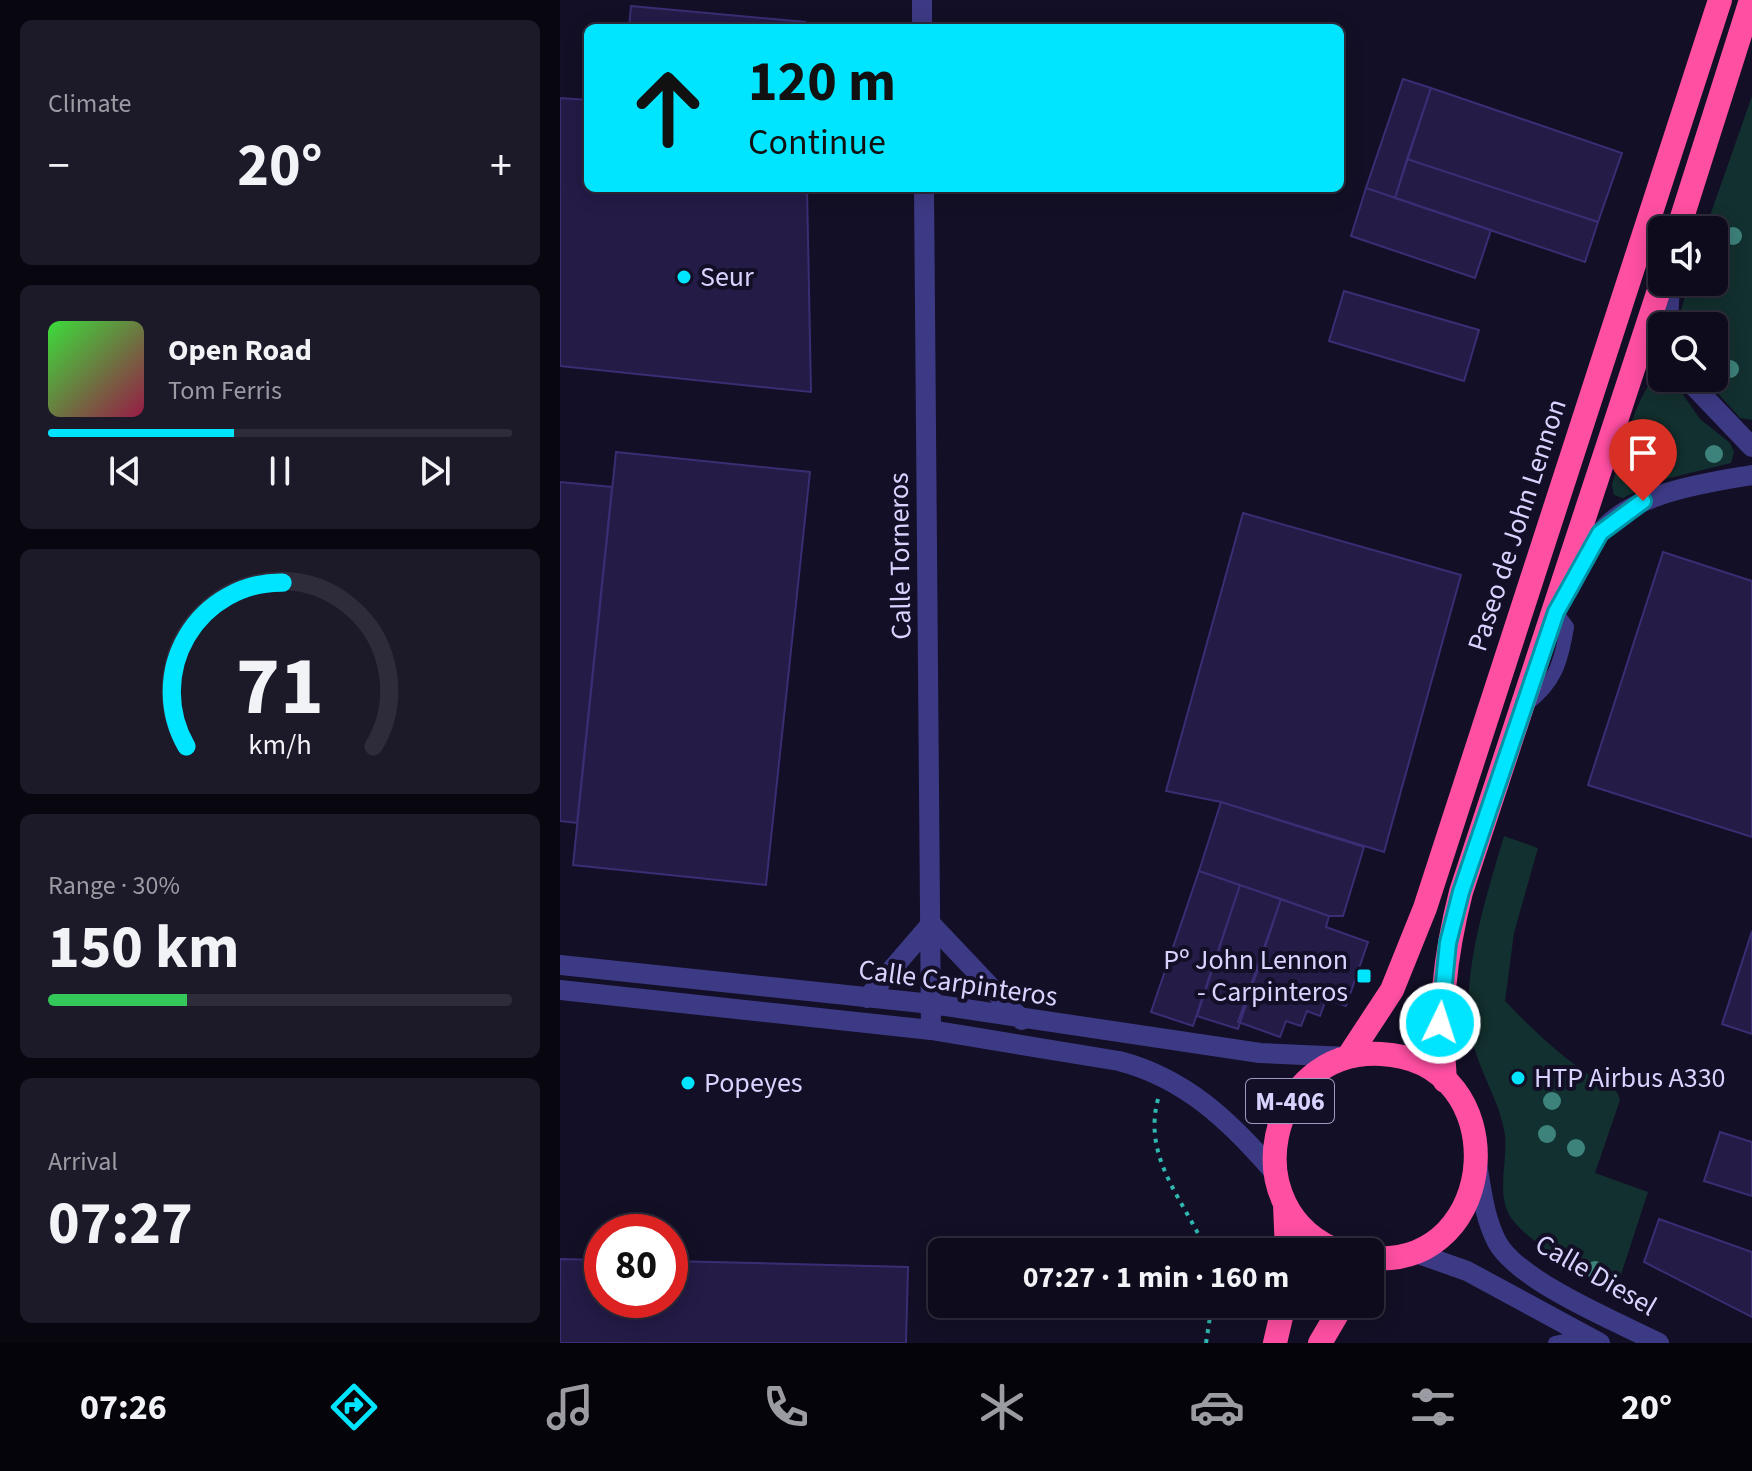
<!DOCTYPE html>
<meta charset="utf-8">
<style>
body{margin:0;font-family:"Source Sans 3",sans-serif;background:#1c1929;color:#f1f3f6;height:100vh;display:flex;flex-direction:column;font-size:30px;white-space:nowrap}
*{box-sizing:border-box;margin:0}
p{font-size:26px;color:#9b9ba3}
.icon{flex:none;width:44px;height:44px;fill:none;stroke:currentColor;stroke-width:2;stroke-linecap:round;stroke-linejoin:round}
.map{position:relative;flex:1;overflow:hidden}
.panel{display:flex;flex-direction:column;gap:20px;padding:20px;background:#08060f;width:560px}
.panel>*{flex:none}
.banner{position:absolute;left:24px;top:24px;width:760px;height:168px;border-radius:12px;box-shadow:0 4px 20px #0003,0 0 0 2px #2e2b3b;background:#00e5ff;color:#111;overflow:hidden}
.controls{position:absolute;left:1088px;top:216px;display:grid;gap:16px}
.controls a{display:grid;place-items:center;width:80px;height:80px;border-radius:12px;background:#0e0b1c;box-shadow:0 4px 20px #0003,0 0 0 2px #2e2b3b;font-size:40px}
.speed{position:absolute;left:24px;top:1214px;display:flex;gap:16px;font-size:40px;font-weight:700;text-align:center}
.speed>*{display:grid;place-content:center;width:104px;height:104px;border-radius:50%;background:#0e0b1c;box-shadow:0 4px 20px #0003,0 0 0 2px #2e2b3b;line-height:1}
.speed .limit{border:12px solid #d22;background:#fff;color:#111}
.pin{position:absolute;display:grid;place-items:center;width:68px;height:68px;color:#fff;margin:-82px -34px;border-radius:50% 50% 50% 0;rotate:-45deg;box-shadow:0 0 8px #0007}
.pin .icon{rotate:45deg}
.me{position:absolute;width:88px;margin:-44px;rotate:4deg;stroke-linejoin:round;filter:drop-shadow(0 0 6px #0008)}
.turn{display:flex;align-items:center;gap:28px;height:168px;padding:0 32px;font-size:36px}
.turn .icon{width:104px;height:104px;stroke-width:2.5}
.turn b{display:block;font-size:56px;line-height:68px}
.big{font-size:60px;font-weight:700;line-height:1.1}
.panel .tile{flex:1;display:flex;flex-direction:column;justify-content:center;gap:12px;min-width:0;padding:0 28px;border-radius:12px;background:#1c1929}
.panel .dial{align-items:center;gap:0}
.dial svg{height:208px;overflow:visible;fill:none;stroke:#2e2b3b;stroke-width:7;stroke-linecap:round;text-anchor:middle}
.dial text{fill:#f1f3f6;stroke:none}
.song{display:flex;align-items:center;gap:24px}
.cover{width:96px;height:96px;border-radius:12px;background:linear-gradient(135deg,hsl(120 70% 55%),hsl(340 70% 35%))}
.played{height:8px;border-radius:4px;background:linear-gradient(90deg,#00e5ff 40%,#2e2b3b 40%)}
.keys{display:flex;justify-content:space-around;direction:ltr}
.heat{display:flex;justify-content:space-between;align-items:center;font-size:44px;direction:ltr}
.charge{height:12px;border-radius:6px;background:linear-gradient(90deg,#34c759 30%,#2e2b3b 0)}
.trip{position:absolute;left:368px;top:1238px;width:456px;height:80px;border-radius:12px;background:#0e0b1c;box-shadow:0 4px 20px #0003,0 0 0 2px #2e2b3b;font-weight:700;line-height:80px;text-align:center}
.dock{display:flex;height:128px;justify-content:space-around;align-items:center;background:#06040b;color:#9b9ba3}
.dock .icon{width:56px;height:56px}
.dock .on{color:#00e5ff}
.dock b{font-size:36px;color:#f1f3f6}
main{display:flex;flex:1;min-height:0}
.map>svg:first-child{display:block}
.green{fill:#12302f}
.building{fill:#241b47;stroke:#3b2d73;stroke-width:2}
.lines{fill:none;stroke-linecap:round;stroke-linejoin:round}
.path{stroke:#2fb8b0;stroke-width:4;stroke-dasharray:4 6;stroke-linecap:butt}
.lane{stroke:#3d3a85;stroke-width:14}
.street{stroke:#3d3a85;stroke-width:20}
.highway{stroke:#ff4fa3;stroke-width:24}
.tree{fill:#3d827b}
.route-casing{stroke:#0095a6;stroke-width:20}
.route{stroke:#00e5ff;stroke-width:14}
.poi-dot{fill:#00e5ff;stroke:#130f26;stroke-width:3}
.labels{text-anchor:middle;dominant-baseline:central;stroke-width:8;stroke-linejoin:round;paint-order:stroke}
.shield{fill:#130f26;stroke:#9e99be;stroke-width:2}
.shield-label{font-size:26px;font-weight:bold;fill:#d9d4ff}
.poi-label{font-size:28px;fill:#d9d4ff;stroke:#130f26;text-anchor:start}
.street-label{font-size:28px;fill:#d9d4ff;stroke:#130f26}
</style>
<main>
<section class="panel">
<div class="tile"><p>Climate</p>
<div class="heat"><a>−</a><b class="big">20°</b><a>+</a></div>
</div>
<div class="tile">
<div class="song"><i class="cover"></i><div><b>Open Road</b><p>Tom Ferris</p></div></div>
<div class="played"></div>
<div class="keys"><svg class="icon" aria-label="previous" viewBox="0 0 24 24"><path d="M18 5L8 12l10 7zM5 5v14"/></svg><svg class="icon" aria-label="pause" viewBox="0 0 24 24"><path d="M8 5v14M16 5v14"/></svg><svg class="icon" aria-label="next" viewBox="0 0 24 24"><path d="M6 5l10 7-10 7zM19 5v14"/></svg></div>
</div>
<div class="tile dial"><svg viewBox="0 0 100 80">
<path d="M14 69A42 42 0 1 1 86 69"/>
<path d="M14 69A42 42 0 0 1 51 6" stroke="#00e5ff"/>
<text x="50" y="56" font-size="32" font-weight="700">71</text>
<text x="50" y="72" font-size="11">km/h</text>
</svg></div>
<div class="tile"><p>Range · 30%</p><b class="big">150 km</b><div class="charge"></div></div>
<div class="tile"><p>Arrival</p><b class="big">07:27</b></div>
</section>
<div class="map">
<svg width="1192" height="1343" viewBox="0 0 1192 1343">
<rect width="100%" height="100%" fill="#130f26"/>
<!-- green -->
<path class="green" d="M 1192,96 L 1192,420 L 1180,418 L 1144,378 L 1154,378 L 1154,326 L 1121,326 L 1120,314 L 1129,282 L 1154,282 L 1154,230 L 1145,230 Z
M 1102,374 L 1102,378 L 1111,378 L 1115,383 L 1140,419 L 1170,443 L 1174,452 L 1171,463 L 1097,481 L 1063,498 L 1054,495 L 1052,485 C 1060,462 1079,379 1102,374 Z
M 944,836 L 978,848 L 954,933 L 945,1001 C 980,1037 1013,1068 1057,1092 L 1060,1100 L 1035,1173 L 1088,1192 L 1056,1290 C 1021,1269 977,1251 952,1219 C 935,1197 948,1161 945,1135 C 940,1101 919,1072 912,1038 C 899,977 927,895 944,836 Z"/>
<!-- building -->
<path class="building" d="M 71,6 L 245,22 L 245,28 L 69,28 Z
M 843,79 L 871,88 L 835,198 L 806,188 Z
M 871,88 L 1062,153 L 1038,222 L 847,159 Z
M 0,98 L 28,100 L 28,188 L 247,188 L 251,392 L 0,366 Z
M 847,159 L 1038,222 L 1025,262 L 835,198 Z
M 806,188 L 931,230 L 915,278 L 791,236 Z
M 784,291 L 919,330 L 904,381 L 769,341 Z
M 56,452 L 250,472 L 206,885 L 13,865 Z
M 0,482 L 52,487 L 17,823 L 0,821 Z
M 683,513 L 901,575 L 824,852 L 661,802 L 606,791 Z
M 1103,552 L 1192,581 L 1192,837 L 1028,785 Z
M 661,802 L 804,847 L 783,916 L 769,916 L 639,871 Z
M 639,871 L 680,885 L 633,1026 L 591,1012 Z
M 680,885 L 721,899 L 678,1029 L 637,1016 Z
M 721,899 L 769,916 L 766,927 L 808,942 L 786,1006 L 766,999 L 760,1016 L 747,1011 L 741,1026 L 726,1021 L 720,1037 L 678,1022 Z
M 1192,931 L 1192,1034 L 1162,1024 Z
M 1160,1132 L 1192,1142 L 1192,1196 L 1144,1181 Z
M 1099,1219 L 1192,1252 L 1192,1317 L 1084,1262 Z
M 0,1259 L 42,1260 L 42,1300 L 110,1300 L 110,1261 L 348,1267 L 346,1343 L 0,1343 Z"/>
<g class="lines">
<!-- path -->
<path class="path" d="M 598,1099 C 582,1159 625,1201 647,1252
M 646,1343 L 652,1304"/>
<!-- lane -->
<path class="lane" d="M 966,705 C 995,683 1001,663 1007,627 L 996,612
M 995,1343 L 1026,1336"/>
<!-- street -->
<path class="street" d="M 362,0 L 362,28
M 364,188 L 371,1030
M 1108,326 L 1110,282
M 1126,378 L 1192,447
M 1008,591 C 1018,573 1027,553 1038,536 C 1068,493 1145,483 1192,475
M 0,965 L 372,1004 L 700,1053 L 788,1057
M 0,990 L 371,1030 L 559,1061 C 625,1078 670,1121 714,1172
M 307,998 L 371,924 L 462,1020
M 917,1164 C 922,1191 924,1217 937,1242 C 958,1281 1057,1322 1099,1343
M 853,1252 L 907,1271 L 1040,1343"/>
<!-- highway -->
<path class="highway" d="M 1118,230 L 1191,0
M 788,1057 L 832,990 L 865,908 L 1160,0
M 885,1081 C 879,1012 884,959 901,892 L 1102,281
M 725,1204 L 727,1252
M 781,1252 C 672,1213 706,1048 821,1054 C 955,1060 943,1269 810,1258
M 715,1343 L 724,1304
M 760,1343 L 783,1304"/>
</g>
<!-- trees -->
<g class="tree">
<circle cx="1173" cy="236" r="9"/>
<circle cx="1170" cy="369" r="9"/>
<circle cx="1100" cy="439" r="9"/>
<circle cx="1154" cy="454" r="9"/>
<circle cx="1087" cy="482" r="9"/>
<circle cx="992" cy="1101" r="9"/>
<circle cx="987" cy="1134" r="9"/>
<circle cx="1016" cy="1148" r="9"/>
<circle cx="1035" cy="1270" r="9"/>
</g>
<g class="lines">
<!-- route casing -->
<g class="route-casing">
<path id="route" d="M 880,1023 L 888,943 L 901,892 L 996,612 L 1040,533 L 1083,501"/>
</g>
<!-- route -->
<use href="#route" class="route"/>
</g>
<!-- markers -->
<g class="poi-dot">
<circle cx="124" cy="277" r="8"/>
<rect x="796" y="968" width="16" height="16" rx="4"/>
<circle cx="958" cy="1078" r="8"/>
<circle cx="128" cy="1083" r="8"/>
</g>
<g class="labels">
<!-- shield labels -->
<rect class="shield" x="686" y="1079" width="88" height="44" rx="6"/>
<g class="shield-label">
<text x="730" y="1101">M-406</text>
</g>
<!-- poi labels -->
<g class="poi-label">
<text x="140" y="277">Seur</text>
<text x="788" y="960" text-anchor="end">Pº John Lennon<tspan x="788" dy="32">- Carpinteros</tspan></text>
<text x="974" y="1078">HTP Airbus A330</text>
<text x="144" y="1083">Popeyes</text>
</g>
<!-- street labels -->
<g class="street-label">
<text transform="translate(957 525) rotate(-72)">Paseo de John Lennon</text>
<text transform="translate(340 556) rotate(-91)">Calle Torneros</text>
<text transform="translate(398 983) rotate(8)">Calle Carpinteros</text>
<text transform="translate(1036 1275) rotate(30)">Calle Diesel</text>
</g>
</g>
</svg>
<div class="controls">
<a><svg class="icon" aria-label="sound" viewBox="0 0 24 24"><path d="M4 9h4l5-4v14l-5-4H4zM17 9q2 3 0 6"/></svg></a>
<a><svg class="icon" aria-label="search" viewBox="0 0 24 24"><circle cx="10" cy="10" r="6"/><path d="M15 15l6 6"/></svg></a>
</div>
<div class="speed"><div class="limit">80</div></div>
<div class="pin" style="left:1083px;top:501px;background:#d93025"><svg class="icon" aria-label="arrive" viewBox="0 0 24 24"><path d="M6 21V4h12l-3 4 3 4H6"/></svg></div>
<svg class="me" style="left:880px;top:1023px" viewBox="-20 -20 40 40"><circle r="17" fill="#00e5ff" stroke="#fff" stroke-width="3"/><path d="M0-11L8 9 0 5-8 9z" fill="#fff"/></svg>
<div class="trip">07:27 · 1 min · 160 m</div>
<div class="banner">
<div class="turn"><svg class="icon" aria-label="ahead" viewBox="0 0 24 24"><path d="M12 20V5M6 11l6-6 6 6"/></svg><div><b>120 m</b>Continue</div></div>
</div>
</div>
</main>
<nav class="dock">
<b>07:26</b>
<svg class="icon on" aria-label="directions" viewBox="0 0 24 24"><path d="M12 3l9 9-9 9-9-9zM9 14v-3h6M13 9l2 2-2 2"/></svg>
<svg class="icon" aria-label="music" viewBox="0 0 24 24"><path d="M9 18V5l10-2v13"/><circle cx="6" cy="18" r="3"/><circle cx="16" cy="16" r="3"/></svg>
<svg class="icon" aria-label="phone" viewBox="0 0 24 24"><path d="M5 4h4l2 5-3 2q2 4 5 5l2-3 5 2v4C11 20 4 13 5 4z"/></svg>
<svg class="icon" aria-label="climate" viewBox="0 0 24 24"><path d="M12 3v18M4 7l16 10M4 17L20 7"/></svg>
<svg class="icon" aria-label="car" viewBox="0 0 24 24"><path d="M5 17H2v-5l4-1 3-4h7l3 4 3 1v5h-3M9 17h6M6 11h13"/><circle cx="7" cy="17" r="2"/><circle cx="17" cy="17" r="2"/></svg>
<svg class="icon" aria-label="filters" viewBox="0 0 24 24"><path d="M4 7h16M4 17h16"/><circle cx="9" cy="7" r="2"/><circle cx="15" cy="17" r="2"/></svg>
<b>20°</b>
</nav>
